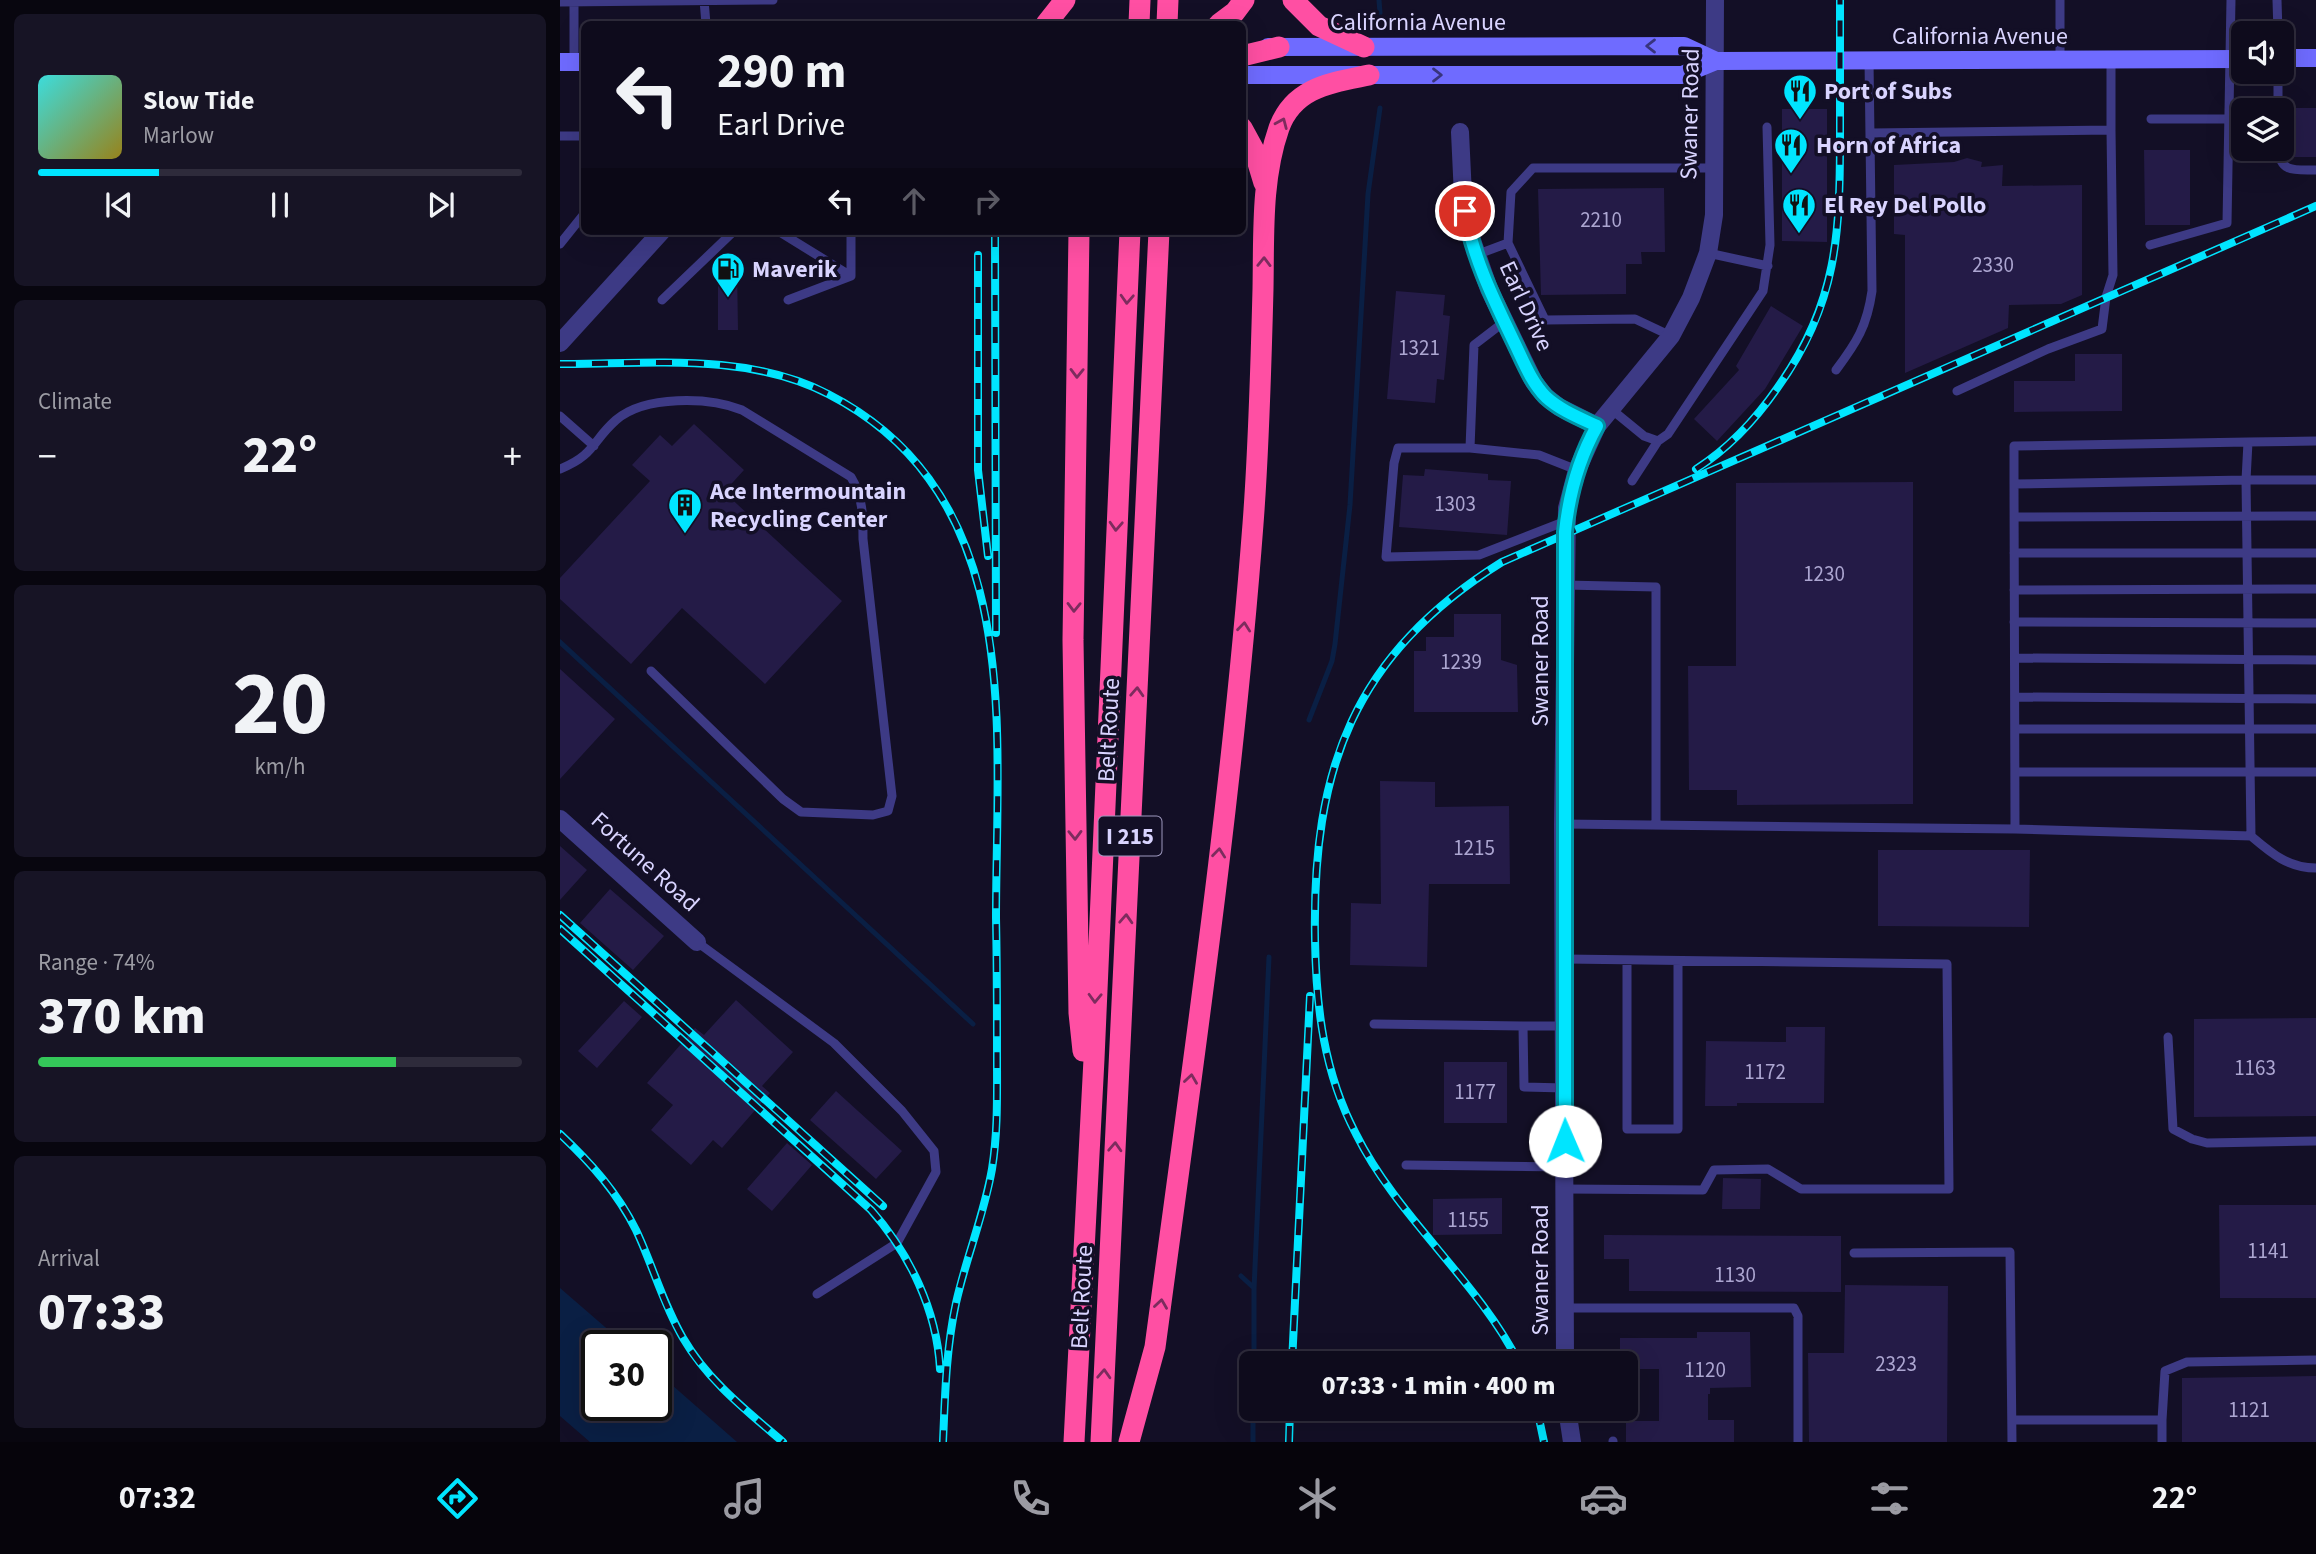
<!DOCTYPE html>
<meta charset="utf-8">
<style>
body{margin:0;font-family:"Source Sans 3",sans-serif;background:#171425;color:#f1f3f6;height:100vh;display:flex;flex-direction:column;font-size:26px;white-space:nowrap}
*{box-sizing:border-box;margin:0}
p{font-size:23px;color:#9b9ba3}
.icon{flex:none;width:38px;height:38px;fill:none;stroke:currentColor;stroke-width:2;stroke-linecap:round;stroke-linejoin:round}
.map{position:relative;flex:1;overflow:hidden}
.details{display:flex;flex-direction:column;gap:14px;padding:14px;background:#08060f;width:560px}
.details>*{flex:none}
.hud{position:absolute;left:21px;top:21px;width:665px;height:214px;border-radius:10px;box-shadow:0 7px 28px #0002,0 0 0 2px #2e2b3b;background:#0e0b1c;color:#f1f3f6;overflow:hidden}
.buttons{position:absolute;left:1671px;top:21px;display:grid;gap:14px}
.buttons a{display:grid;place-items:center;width:63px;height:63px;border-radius:10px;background:#0e0b1c;box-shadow:0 7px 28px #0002,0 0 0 2px #2e2b3b;font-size:35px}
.speed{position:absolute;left:21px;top:1330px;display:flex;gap:14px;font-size:35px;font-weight:700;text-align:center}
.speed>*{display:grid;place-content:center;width:91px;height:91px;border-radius:50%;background:#0e0b1c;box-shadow:0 7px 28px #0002,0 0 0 2px #2e2b3b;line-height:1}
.speed .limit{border:4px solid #111;border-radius:10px;background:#fff;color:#111}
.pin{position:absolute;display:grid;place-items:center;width:60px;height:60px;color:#fff;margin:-30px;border:4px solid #fff;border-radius:50%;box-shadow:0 2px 7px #0007}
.me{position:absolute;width:77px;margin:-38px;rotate:359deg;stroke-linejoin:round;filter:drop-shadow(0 0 5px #0008)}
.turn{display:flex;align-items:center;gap:24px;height:147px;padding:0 21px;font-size:32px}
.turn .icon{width:91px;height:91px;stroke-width:2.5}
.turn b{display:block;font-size:49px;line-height:60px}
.lanes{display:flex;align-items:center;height:66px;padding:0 21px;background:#0003;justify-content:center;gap:35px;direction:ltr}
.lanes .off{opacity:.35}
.big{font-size:52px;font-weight:800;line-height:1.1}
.details .tile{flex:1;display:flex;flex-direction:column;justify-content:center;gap:10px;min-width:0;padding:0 24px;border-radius:10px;background:#171425}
.details .dial{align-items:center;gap:0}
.dial b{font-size:91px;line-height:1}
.song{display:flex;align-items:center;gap:21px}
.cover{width:84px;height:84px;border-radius:10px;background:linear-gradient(135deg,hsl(180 70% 55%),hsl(50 70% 35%))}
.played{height:7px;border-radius:4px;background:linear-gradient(90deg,#00e5ff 25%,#2e2b3b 25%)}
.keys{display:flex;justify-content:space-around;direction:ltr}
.heat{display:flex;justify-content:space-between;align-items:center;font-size:38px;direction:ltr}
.charge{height:10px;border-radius:5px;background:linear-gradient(90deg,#34c759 74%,#2e2b3b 0)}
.trip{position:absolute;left:679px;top:1351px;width:399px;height:70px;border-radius:10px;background:#0e0b1c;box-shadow:0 7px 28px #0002,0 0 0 2px #2e2b3b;font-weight:800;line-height:70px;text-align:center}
.dock{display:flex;height:112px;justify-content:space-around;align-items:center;background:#06040b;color:#9b9ba3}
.dock .icon{width:49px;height:49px}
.dock .on{color:#00e5ff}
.dock b{font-size:32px;color:#f1f3f6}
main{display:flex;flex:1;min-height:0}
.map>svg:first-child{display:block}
.water{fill:#0a1f44}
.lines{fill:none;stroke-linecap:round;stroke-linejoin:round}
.stream{stroke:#0a1f44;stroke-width:5}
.building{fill:#241b47}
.lane{stroke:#3d3a85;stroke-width:9}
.street{stroke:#3d3a85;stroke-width:18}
.secondary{stroke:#6f6bff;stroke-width:18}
.highway{stroke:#ff4fa3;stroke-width:21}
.rail-casing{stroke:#00e5ff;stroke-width:8}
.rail{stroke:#130f26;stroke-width:5;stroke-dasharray:16;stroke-linecap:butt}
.highway-bridge{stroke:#ff4fa3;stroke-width:21}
.oneway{stroke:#38347d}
.oneway2{stroke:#7d2c5e}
.route-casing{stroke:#0095a6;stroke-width:18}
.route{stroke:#00e5ff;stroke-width:12}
.labels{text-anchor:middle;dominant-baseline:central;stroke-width:7;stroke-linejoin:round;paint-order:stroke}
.number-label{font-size:21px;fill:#aca6d1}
.shield{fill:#130f26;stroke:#9e99be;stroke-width:2}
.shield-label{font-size:23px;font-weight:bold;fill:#d9d4ff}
.street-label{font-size:24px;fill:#d9d4ff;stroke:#130f26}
.poi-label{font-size:24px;font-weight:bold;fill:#d9d4ff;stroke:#130f26;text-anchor:start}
</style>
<main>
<section class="details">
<div class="tile">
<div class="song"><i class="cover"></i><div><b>Slow Tide</b><p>Marlow</p></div></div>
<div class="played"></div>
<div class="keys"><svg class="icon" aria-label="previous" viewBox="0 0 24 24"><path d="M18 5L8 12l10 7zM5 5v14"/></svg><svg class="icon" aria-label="pause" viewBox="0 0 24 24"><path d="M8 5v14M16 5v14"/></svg><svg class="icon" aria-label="next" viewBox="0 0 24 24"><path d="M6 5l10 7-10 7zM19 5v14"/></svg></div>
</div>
<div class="tile"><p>Climate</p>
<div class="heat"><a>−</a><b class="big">22°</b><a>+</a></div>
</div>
<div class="tile dial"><b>20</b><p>km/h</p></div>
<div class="tile"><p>Range · 74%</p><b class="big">370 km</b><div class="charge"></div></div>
<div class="tile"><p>Arrival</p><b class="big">07:33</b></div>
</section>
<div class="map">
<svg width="1756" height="1442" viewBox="0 0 1756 1442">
<rect width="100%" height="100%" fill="#130f26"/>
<!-- water -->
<path class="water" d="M 0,1288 L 67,1346 L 37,1346 L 37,1405 L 96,1405 L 96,1371 L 177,1442 L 30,1442 L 0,1416 Z"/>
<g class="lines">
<!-- stream -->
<path class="stream" d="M 819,0 L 820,13
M 0,642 L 413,1024
M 749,720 L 772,661 L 775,644 L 790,505 L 808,194 L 820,108
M 681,1276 L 694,1288
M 694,1363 L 694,1289 L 709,957
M 693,1442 L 693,1409"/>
</g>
<!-- building -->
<path class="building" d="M 1733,108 L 1756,108 L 1756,157 L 1733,157 Z
M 1222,109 L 1267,109 L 1267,242 L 1222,241 Z
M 1584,150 L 1630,150 L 1630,225 L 1585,225 Z
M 1407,158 L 1422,162 L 1421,167 L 1443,165 L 1442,186 L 1522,185 L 1522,295 L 1501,304 L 1449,305 L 1448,328 L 1345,373 L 1345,235 L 1334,234 L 1334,165 L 1394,162 Z
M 1104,188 L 1105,252 L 1081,252 L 1082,264 L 1066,264 L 1066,294 L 981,295 L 978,189 Z
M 158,267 L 177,267 L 178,330 L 158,330 Z
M 836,291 L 885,295 L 883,315 L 890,316 L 884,380 L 877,379 L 875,403 L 827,399 Z
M 1211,306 L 1243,326 L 1205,389 L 1157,441 L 1134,419 L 1179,370 L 1176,366 Z
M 1515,354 L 1562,354 L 1562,411 L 1454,412 L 1454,381 L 1515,381 Z
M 134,424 L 184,470 L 164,492 L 282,601 L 205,684 L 122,608 L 71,664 L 0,599 L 0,578 L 90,481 L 72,465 L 100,435 L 112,446 Z
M 865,469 L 928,474 L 928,480 L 951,481 L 947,535 L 839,527 L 843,475 L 864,476 Z
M 1353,482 L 1353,804 L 1177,805 L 1177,790 L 1129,790 L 1128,666 L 1176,666 L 1176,483 Z
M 894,614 L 941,614 L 941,660 L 957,665 L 958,712 L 854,712 L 854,651 L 866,651 L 866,637 L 894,637 Z
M 0,669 L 55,719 L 0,779 Z
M 820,781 L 875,782 L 875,807 L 949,806 L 950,884 L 869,884 L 867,967 L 790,965 L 791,903 L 821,904 Z
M 0,846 L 27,870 L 0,900 Z
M 1318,850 L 1470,850 L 1469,927 L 1318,926 Z
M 50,889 L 104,936 L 73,970 L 20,923 Z
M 176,1000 L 233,1052 L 202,1086 L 210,1093 L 162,1148 L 153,1140 L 131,1165 L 91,1130 L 113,1105 L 87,1083 L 135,1028 L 144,1035 Z
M 64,1001 L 82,1017 L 37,1068 L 18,1051 Z
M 1756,1018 L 1756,1116 L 1634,1117 L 1634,1019 Z
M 1226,1027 L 1265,1027 L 1264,1103 L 1177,1103 L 1177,1106 L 1145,1106 L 1146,1041 L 1226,1042 Z
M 884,1062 L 947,1062 L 947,1123 L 884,1123 Z
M 276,1091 L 342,1151 L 316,1179 L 250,1120 Z
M 227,1143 L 252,1165 L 212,1211 L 187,1189 Z
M 1163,1178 L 1201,1179 L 1200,1209 L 1162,1209 Z
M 942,1198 L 942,1234 L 873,1235 L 873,1199 Z
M 1659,1205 L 1756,1205 L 1756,1298 L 1660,1298 Z
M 1044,1235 L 1281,1236 L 1281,1292 L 1069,1291 L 1069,1259 L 1044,1259 Z
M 1285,1285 L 1388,1286 L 1387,1442 L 1249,1442 L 1248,1353 L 1284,1353 Z
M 1137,1332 L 1190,1332 L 1191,1387 L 1150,1388 L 1150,1394 L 1148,1394 L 1148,1420 L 1174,1420 L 1174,1442 L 1066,1442 L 1066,1421 L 1099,1421 L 1099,1369 L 1066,1369 L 1066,1363 L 1060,1363 L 1060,1338 L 1137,1338 Z
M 1756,1376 L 1756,1442 L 1622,1442 L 1622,1378 Z"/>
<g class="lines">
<!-- lane -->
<path class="lane" d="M 144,0 L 146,24
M 1717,0 L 1718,33
M 0,2 L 213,0
M 14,2 L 14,62
M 1500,60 L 1500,0
M 1718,72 L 1718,110
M 1591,119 L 1670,119
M 1311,133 L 1551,130 L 1551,60
M 0,136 L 24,136
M 1719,149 C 1719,173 1736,170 1756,170
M 218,231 L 291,276
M 948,243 L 985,320 L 1075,319 L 1111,336
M 0,244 L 24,214
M 1590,245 L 1667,223 L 1671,0
M 1148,253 L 1208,266
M 916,255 L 948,243 L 951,192 L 973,168 L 1154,168
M 102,300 L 174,231
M 228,300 L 291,276 L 291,231
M 944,322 L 914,345 L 910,448 L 979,455 L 1017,470
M 1276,370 C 1297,342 1307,326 1312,291 L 1309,60
M 1397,391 L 1488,349 L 1542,329 L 1546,297 L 1553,275 L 1551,130
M 1051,409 L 1084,436 L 1098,441 L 1108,434 L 1203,291 L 1210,245 L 1207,127
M 0,416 L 34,446
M 1756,441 L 1688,442 L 1686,480 L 1756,480
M 910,448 L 838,448 L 834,463 L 826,557 L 919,555 L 1006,521
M 0,469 C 35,455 32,441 56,420 C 85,395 149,397 182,410 L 291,477 C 303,497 303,516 303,539 L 332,796 L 328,811 L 313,815 L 241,812 L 223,799 L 91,671
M 1072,481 L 1098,441
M 1454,484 L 1454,446 L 1688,442
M 1454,517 L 1756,516
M 1454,553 L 1756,553
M 1005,585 L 1096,587 L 1096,825
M 1454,590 L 1756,589
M 1454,622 L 1756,623
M 1455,658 L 1756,660
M 1455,697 L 1756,699
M 1455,729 L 1756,729
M 1455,772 L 1756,772
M 1003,824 L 1455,829 L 1691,836 L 1686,480 L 1454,484 L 1455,829
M 1691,836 C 1711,853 1728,868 1756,868
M 137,942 L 274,1043 L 342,1111 L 374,1151 L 376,1172 L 337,1243 L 257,1294
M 1005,959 L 1387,964 L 1389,1189 L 1241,1189 L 1208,1169 L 1154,1170 L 1143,1190 L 1005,1189
M 1067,961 L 1067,1129 L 1118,1129 L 1118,962
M 814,1024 L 963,1026
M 1005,1026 L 963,1026 L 964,1087 L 1005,1088
M 1608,1037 L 1613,1129 L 1632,1139 L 1647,1143 L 1756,1141
M 846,1165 L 1005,1167
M 1294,1253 L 1450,1252 L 1452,1442
M 1004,1308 L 1234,1308 L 1238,1316 L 1238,1442
M 1452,1420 L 1602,1420 L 1602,1442
M 1602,1420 L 1605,1371 L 1627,1362 L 1756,1360
M 1053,1441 L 1053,1442"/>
<!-- street -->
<path class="street" d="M 900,132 L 903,196 L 907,226 L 929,289 L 974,382 L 985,396 L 999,407 L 1037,426
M 0,343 L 102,231
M 0,819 L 137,942
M 1005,1363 L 1003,824 L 1007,508 L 1017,470 L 1037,426 L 1111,336 L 1131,298 L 1148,253 L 1154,215 L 1155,0
M 1007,1409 L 1012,1442"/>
<!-- secondary -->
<path class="secondary" d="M 708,47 L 1124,46 L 1156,61
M 1722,58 L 1756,58
M 0,62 L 24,62
M 682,75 L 1122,75 L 1156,61 L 1684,59"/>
<!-- highway -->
<path class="highway" d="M 733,0 L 759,26 L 804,47
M 486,24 L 505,0
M 607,24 L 608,0
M 659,24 L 675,12 L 684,0
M 682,56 L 719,47
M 682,128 L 694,150 L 704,183
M 519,231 L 513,640 L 519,1013 L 523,1051
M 514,1442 L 534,1059 L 570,231
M 541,1442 L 599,231
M 569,1442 L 595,1347 L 600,1310 C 635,1049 673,787 693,524 C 699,446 701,368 703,289 C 704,236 701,179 719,128 C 734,87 771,83 809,75"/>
<!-- rail casing -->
<g class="rail-casing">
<path id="rail" d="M 435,231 L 436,633
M 418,255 L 418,470 L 428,556
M 0,364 C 88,364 187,352 268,394 C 467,496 436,729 436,918 C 437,964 437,1011 437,1057 C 437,1094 438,1132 432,1169 C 424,1215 406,1258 396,1303 C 386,1349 385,1396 383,1442
M 1136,469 C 1169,448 1196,419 1218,387 C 1278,303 1280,233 1280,134 C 1280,89 1280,45 1280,0
M 0,915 L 323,1206
M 0,929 L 311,1210 C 349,1253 377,1310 380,1369
M 0,1134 C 31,1163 57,1192 76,1230 C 93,1266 103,1304 123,1338 C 148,1381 187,1411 223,1442
M 732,1363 L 750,996
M 959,1363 C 918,1281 837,1217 796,1134 C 764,1073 756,1008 755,939 C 752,769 793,655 942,562 L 1756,206
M 977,1409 L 984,1442
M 729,1442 L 730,1409"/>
</g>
<!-- rail -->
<use href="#rail" class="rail"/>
<!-- highway-bridge -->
<path class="highway-bridge" d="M 579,24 L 580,0"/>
</g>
<!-- one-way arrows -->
<defs><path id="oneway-chevron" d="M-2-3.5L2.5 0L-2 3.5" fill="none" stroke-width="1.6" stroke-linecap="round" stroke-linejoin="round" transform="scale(1.75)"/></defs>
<g class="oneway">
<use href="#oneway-chevron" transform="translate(1091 46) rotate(180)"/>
<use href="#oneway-chevron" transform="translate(877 75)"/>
</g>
<g class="oneway2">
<use href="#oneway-chevron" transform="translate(722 123) rotate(-67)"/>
<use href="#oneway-chevron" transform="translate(704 262) rotate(-89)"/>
<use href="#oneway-chevron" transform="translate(567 299) rotate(93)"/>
<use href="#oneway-chevron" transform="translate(517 373) rotate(91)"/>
<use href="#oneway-chevron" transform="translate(556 526) rotate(93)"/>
<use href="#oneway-chevron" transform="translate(514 607) rotate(91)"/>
<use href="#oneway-chevron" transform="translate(684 627) rotate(-84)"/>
<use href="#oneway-chevron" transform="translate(577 692) rotate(-87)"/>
<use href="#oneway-chevron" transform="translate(515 835) rotate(89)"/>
<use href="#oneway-chevron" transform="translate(659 853) rotate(-84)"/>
<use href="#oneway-chevron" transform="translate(566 919) rotate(-87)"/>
<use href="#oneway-chevron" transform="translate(535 998) rotate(92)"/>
<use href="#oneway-chevron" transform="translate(631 1079) rotate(-82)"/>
<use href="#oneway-chevron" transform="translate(555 1147) rotate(-87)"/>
<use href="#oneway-chevron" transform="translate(601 1304) rotate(-82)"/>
<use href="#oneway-chevron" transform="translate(544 1374) rotate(-87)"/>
</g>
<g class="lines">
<!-- route casing -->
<g class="route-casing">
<path id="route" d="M 905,211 C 913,259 935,302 956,346 C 964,363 972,383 986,397 C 1000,410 1020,418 1037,426 C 1018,460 1009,494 1005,532 L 1005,1141"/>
</g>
<!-- route -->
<use href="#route" class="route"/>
</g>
<!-- icons -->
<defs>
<g id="restaurant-pin" transform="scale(1.75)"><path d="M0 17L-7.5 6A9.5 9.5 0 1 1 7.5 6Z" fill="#00e5ff" stroke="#130f26"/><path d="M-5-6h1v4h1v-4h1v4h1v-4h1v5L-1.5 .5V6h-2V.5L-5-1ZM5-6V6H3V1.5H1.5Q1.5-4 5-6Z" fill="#111"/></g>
<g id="fuel-pin" transform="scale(1.75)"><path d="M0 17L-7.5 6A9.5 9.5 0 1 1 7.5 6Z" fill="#00e5ff" stroke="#130f26"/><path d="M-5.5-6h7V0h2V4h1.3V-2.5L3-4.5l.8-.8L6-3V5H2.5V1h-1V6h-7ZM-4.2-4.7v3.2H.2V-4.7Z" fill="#111"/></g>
<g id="building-pin" transform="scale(1.75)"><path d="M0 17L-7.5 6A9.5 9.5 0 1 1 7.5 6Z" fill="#00e5ff" stroke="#130f26"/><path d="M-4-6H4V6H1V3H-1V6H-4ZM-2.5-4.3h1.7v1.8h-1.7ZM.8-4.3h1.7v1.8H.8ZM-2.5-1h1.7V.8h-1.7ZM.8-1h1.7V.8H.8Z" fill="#111"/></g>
</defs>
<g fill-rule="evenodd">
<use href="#restaurant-pin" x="1240" y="91"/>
<use href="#restaurant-pin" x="1231" y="145"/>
<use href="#restaurant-pin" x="1239" y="205"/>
<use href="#fuel-pin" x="168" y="269"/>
<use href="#building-pin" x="125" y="505"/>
</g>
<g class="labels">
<!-- number labels -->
<g class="number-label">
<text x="1041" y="220">2210</text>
<text x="1433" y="265">2330</text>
<text x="859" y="348">1321</text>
<text x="895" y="504">1303</text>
<text x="1264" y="574">1230</text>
<text x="901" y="662">1239</text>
<text x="914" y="848">1215</text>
<text x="1695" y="1068">1163</text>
<text x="1205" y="1072">1172</text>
<text x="915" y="1092">1177</text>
<text x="908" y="1220">1155</text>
<text x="1708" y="1251">1141</text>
<text x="1175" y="1275">1130</text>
<text x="1336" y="1364">2323</text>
<text x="1145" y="1370">1120</text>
<text x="1689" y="1410">1121</text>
</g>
<!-- shield labels -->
<rect class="shield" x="538.5" y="816.5" width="63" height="39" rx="5"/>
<g class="shield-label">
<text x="570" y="836">I 215</text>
</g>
<!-- street labels -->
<g class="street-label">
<text x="858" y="22">California Avenue</text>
<text x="1420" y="36">California Avenue</text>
<text transform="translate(1130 114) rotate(-89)">Swaner Road</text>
<text transform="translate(966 306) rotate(65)">Earl Drive</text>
<text transform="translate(980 661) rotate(-90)">Swaner Road</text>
<text transform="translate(549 730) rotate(-87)">Belt Route</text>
<text transform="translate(85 862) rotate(42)">Fortune Road</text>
<text transform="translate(980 1270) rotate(-90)">Swaner Road</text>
<text transform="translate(522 1297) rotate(-87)">Belt Route</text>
</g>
<!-- poi labels -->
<g class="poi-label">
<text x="1264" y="91">Port of Subs</text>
<text x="1256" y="145">Horn of Africa</text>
<text x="1264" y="205">El Rey Del Pollo</text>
<text x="192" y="269">Maverik</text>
<text x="150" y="491">Ace Intermountain<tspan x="150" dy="28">Recycling Center</tspan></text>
</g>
</g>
</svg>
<div class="buttons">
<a><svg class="icon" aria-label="sound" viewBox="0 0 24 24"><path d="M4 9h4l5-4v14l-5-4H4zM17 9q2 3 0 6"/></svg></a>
<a><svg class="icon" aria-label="layers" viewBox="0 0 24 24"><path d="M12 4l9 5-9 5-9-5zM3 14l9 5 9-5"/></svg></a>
</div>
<div class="speed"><div class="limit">30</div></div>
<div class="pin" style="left:905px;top:211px;background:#d93025"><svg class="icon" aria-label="arrive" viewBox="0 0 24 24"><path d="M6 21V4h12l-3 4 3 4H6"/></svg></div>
<svg class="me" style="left:1005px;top:1141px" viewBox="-20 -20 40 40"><circle r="19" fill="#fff"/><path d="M0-13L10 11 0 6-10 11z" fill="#00e5ff"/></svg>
<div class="trip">07:33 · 1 min · 400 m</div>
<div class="hud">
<div class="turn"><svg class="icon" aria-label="left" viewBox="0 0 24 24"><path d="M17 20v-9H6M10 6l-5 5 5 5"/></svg><div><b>290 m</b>Earl Drive</div></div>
<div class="lanes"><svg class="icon" aria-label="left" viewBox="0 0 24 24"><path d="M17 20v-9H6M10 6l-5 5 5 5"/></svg><svg class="icon off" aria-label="ahead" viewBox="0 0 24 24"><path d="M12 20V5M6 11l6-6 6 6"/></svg><svg class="icon off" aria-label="right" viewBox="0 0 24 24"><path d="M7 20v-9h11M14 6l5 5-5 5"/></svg></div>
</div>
</div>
</main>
<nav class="dock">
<b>07:32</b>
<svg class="icon on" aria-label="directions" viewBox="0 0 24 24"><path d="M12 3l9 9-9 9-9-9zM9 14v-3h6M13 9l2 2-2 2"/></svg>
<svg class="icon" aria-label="music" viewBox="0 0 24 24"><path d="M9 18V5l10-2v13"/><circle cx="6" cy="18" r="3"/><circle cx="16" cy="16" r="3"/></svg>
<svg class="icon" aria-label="phone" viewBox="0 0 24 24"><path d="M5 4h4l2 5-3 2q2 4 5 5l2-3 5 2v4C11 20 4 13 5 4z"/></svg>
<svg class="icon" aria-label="climate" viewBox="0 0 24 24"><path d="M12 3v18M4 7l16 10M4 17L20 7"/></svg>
<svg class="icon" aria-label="car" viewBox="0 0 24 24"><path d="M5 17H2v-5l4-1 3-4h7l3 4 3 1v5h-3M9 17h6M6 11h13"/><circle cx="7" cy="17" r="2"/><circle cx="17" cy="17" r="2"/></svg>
<svg class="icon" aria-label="filters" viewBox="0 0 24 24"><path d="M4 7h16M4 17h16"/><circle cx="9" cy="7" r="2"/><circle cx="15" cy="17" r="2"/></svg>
<b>22°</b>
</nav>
